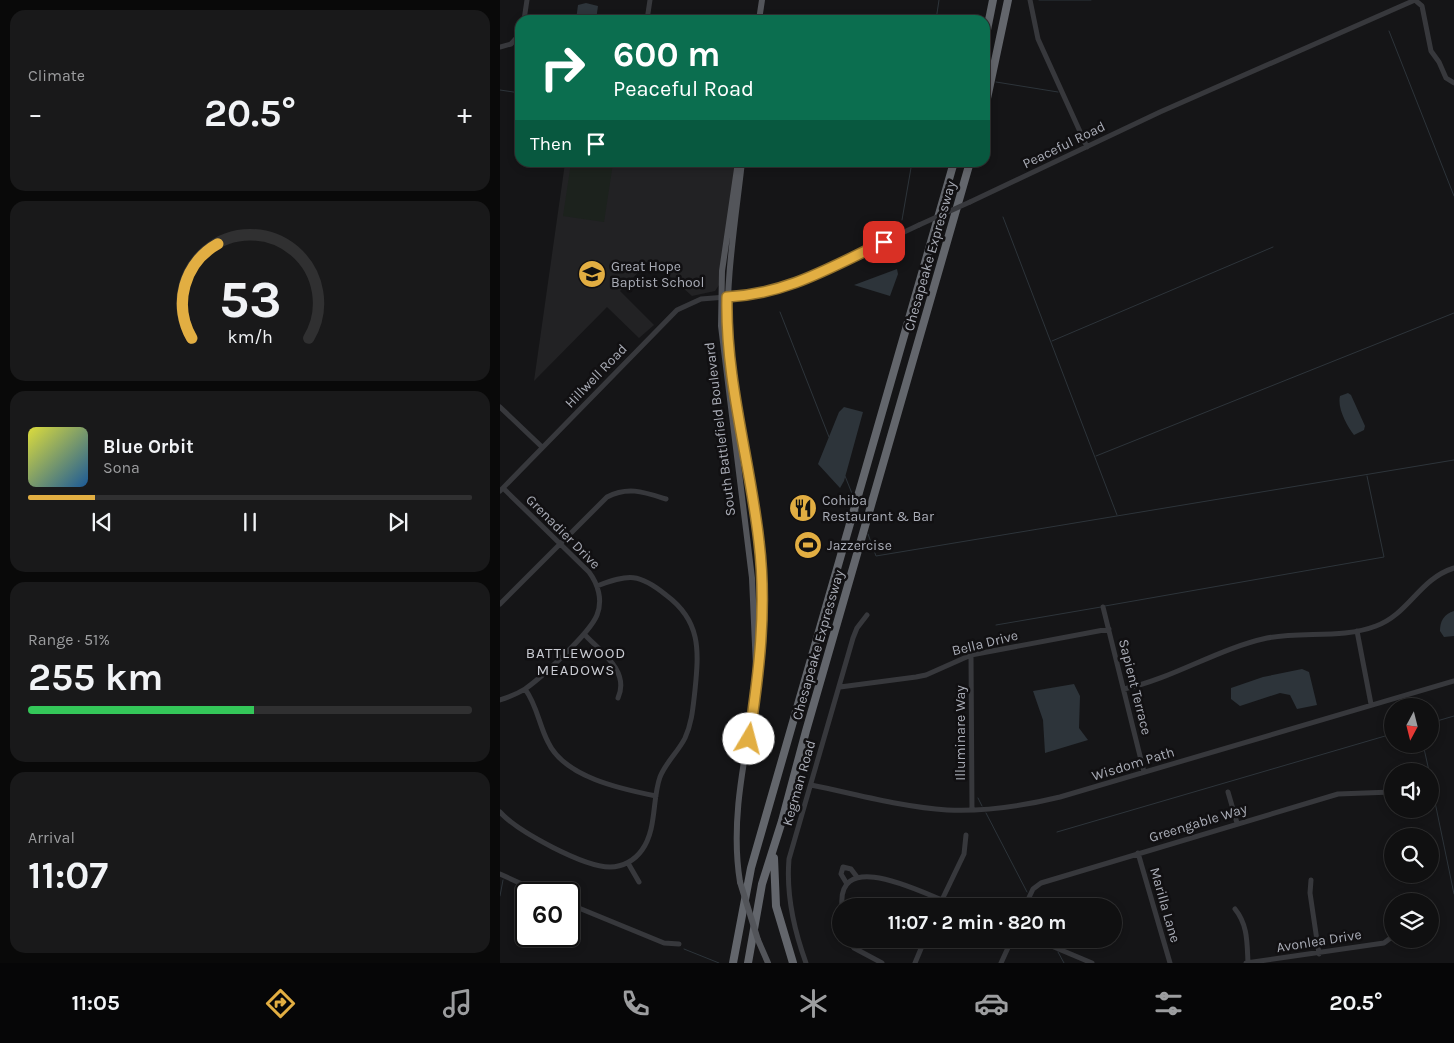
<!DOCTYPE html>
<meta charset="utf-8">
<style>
body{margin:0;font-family:Karla,sans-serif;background:#19191a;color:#f1f3f6;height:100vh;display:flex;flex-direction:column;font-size:19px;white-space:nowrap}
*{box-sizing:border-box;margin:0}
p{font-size:16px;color:#9c9d9f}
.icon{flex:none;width:28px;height:28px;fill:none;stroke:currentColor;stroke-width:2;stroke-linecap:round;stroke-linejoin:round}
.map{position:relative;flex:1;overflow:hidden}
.side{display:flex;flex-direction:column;gap:10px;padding:10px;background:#090909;width:500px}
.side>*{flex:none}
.top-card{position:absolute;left:15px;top:15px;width:475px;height:152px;border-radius:15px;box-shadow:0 2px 8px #0003,0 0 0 1px #303031;background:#0b6e4f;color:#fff;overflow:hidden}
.needle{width:32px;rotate:187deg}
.tools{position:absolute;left:884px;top:698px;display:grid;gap:10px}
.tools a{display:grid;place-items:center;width:55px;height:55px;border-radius:50%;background:#101011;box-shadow:0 2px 8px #0003,0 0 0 1px #303031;font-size:25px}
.speed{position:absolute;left:15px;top:882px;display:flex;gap:10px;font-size:25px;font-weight:700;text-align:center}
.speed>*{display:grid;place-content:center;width:65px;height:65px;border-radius:50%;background:#101011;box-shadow:0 2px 8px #0003,0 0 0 1px #303031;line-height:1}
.speed .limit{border:2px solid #111;border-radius:8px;background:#fff;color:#111}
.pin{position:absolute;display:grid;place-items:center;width:42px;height:42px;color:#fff;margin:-21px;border-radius:10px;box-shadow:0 2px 8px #0006}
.me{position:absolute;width:55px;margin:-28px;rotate:8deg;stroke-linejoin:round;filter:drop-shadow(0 0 4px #0008)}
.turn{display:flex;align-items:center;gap:18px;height:105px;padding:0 15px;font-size:22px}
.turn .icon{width:65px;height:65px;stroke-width:2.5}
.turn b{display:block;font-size:35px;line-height:42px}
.then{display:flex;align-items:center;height:48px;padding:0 15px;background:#0003;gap:10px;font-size:19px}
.big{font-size:38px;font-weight:700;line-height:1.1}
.side .card{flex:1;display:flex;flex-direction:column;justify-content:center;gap:8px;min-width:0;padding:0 18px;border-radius:15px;background:#19191a}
.side .dial{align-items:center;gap:0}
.dial svg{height:130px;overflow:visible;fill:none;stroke:#303031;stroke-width:7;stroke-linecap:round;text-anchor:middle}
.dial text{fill:#f1f3f6;stroke:none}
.song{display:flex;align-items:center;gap:15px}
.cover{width:60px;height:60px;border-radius:8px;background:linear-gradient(135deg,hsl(60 70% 55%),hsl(210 70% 35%))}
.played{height:5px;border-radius:2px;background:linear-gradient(90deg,#e2ae42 15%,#303031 15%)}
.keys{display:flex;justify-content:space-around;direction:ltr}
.heat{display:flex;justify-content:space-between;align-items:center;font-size:28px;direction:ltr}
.charge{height:8px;border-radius:4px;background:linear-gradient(90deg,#34c759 51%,#303031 0)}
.trip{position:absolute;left:332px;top:898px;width:290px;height:50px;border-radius:25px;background:#101011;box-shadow:0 2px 8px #0003,0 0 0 1px #303031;font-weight:700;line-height:50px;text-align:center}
.menu{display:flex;height:80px;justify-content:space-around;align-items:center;background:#060607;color:#9c9d9f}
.menu .icon{width:35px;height:35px}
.menu .on{color:#e2ae42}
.menu b{font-size:22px;color:#f1f3f6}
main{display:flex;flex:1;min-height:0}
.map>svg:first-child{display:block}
.built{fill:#222224}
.green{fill:#1c221d}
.water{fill:#2d343a}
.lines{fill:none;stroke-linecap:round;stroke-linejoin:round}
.stream{stroke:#2d343a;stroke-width:1}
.minor{stroke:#37383c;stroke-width:5}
.major{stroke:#53555a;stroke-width:6}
.highway{stroke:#63666c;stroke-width:8}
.minor-bridge{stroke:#37383c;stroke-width:5}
.major-bridge{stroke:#53555a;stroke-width:6}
.route-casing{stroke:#93712b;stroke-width:12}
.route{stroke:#e2ae42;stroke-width:9}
.labels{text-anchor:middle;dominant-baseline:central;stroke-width:5;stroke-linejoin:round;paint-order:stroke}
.street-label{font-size:14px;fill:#a9acb6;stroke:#111012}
.poi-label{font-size:14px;fill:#a9acb6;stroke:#111012;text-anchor:start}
.neighbourhood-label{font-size:15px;letter-spacing:1px;fill:#c9cbd2;stroke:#111012}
</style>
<main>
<section class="side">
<div class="card"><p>Climate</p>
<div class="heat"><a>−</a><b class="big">20.5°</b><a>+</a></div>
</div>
<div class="card dial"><svg viewBox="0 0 100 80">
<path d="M14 69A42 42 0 1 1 86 69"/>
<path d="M14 69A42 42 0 0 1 30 11" stroke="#e2ae42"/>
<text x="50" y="56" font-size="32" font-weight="700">53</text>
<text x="50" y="72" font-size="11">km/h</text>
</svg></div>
<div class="card">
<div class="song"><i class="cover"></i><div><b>Blue Orbit</b><p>Sona</p></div></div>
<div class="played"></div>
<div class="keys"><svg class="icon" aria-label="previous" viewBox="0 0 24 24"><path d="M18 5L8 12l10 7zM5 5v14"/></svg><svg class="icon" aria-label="pause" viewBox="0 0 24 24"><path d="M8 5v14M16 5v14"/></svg><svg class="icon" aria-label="next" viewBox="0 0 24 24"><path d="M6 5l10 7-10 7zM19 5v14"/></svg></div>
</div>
<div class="card"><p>Range · 51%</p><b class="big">255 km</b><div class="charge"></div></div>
<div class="card"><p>Arrival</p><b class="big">11:07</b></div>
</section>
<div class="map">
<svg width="954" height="963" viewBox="0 0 954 963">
<rect width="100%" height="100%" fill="#151517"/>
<!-- built -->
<path class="built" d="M 65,163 L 236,163 L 219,285 L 215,291 L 192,296 L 151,259 L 120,291 L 154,325 L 139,338 L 107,307 L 34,381 Z"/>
<!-- green -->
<path class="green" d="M 71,163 L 113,163 L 104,222 L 63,216 Z"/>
<!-- water -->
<path class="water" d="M 86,3 L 98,6 L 96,20 L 76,20 L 78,5 Z
M 397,269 L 398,274 L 390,296 L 354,285 Z
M 848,393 L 851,395 L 865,426 L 864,430 L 854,435 C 847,426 837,408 840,396 Z
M 344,407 L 363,412 L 344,481 L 340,488 L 318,464 L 339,412 Z
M 954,611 L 954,636 L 944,637 L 940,631 C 940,621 944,614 954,611 Z
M 802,669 L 809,672 L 817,705 L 797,709 L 790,695 L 780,693 L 740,706 L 731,699 L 731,688 L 763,677 Z
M 574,684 L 580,696 L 579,728 L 588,740 L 545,753 L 543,720 L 533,691 Z"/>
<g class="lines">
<!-- stream -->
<path class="stream" d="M 539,0 L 591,0
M 436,20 L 439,0
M 889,31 L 954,196
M 485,80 L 486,80
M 496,82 L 558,92
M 0,90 L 20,93
M 503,217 L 617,515
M 402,220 L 412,162
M 280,312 L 329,437
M 552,341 L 773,247
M 596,456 L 954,313
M 345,476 L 353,496
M 358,510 L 362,520
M 368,534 L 376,556 L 954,460
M 605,606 L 884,557 L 867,476
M 496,625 L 601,607
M 930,723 L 954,716
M 923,744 L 929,771
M 930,778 L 954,894
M 478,798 L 482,806
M 486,813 L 527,892
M 557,832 L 892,734
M 0,896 L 3,880
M 531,901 L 534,906
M 551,939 L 553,942
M 184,949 L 219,963
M 558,952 L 564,963"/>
<!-- minor -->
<path class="minor" d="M 530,0 L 538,39 L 587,147
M 24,20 L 27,0
M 147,20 L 150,0
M 0,47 L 11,44 L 20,34
M 470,202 L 660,112 L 915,0 L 922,6 L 931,51 L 939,62 L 946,78 L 954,83
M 0,407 L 42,447
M 0,491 L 177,310 L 201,299 L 251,295 L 288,287 L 419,225
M 0,604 L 107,497 C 128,486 144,492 166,499
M 603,607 L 644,772
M 857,631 L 871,704
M 84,634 C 101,652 130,671 118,698
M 471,655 L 472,810
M 340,687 L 416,677 L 426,675 L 471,655 L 609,629
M 25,689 C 37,705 39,725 48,742 C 64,777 121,789 156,796
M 624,689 C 674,678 717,649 767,638 C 802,631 842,639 876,626 C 909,614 919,579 954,568
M 0,700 C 9,697 17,694 25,689 C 41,678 90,633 97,615 C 103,600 98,584 89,572 L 3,488
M 311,785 C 356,794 401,807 447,810 C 485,812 523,806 560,797 L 954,681
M 728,792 L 737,823
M 0,812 C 18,832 84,867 110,867 C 123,867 135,860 142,850 C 157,829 152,799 160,777 C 166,762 178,752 185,738 C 192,723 193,707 195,690 C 199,650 201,621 166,595 C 139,573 129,574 97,586
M 638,853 L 670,963
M 128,863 L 139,882
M 0,874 L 44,894
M 811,880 L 810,893 L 819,954
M 347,884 L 341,874 L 343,867 L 351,869 L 357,877
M 69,904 L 164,943 L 179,944
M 342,906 C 337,850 417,890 442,900
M 439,906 L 464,854 L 466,835
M 525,906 L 533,889 L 541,883 L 838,794 L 892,792
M 735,909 C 748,925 747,943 748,963
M 347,939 L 354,948 L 382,963
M 535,939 L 592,963
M 306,963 C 294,930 286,894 289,859 L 353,638 L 357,628 L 367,615
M 415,963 L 425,939
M 501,963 L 512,939
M 746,963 L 884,943 L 892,937"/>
<!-- major -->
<path class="major" d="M 259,20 L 262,0
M 238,162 L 222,271 L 221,326 L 252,578 L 256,667
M 240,882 C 226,797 260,711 263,626 C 265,573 256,521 247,468 C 241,427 234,386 228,345 C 225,283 235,224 242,162
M 258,940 L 268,963"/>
<!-- highway -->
<path class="highway" d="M 485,40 L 493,0
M 485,108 L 508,0
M 274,858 L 276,906 L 293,963
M 233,963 L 251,868 L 454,162
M 248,963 L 262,884 L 282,821 L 306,731 L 470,162"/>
<!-- minor-bridge -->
<path class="minor-bridge" d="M 419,225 L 470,202"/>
<!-- major-bridge -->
<path class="major-bridge" d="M 240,882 L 258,940"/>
</g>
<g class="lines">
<!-- route casing -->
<g class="route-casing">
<path id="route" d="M 249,739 C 259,673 267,609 259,542 C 250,460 225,380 227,297 C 287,294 331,267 384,242"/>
</g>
<!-- route -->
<use href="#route" class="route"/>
</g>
<!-- icons -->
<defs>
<g id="school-disc" transform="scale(1.4375)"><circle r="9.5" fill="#e2ae42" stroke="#111012"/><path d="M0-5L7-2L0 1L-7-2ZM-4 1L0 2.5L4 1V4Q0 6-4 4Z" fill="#111"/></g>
<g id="restaurant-disc" transform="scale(1.4375)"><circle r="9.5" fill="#e2ae42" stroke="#111012"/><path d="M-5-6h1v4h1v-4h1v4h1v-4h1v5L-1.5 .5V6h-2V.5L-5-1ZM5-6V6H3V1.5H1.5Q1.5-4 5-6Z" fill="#111"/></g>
<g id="stadium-disc" transform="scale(1.4375)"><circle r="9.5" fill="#e2ae42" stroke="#111012"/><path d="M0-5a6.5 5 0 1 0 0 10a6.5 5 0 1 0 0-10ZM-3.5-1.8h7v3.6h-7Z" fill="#111"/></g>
</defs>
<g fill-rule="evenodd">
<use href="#school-disc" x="92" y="274"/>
<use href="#restaurant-disc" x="303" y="508"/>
<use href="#stadium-disc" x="308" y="545"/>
</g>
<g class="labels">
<!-- street labels -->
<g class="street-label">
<text transform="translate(564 145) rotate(-26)">Peaceful Road</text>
<text transform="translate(430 256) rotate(-74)">Chesapeake Expressway</text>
<text transform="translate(96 376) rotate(-46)">Hillwell Road</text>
<text transform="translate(220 429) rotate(-97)">South Battlefield Boulevard</text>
<text transform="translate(63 532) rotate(45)">Grenadier Drive</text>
<text transform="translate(485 643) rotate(-14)">Bella Drive</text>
<text transform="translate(318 645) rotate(-74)">Chesapeake Expressway</text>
<text transform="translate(635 687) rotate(76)">Sapient Terrace</text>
<text transform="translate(460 733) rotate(-90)">Illuminare Way</text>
<text transform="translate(633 764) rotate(-17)">Wisdom Path</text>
<text transform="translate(299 783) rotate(-74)">Kegman Road</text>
<text transform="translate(698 823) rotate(-17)">Greengable Way</text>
<text transform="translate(665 905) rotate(74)">Marilla Lane</text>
<text transform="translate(819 941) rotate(-9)">Avonlea Drive</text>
</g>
<!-- poi labels -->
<g class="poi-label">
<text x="111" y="266">Great Hope<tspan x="111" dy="16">Baptist School</tspan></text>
<text x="322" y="500">Cohiba<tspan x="322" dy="16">Restaurant &amp; Bar</tspan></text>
<text x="327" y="545">Jazzercise</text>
</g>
<!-- neighbourhood labels -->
<g class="neighbourhood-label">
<text x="76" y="653">BATTLEWOOD<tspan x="76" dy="17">MEADOWS</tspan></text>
</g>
</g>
</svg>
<div class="tools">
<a><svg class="needle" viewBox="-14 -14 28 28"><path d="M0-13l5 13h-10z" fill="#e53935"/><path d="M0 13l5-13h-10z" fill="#9c9d9f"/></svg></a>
<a><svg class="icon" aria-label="sound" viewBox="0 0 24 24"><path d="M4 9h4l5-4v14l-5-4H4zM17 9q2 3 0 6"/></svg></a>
<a><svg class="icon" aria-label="search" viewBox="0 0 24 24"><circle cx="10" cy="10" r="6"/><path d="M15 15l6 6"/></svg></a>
<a><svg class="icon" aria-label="layers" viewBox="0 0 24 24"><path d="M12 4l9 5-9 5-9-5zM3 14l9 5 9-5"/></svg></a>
</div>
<div class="speed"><div class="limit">60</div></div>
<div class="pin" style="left:384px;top:242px;background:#d93025"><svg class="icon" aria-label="arrive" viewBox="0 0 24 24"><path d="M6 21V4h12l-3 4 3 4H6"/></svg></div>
<svg class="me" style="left:249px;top:739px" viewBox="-20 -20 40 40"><circle r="19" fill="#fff"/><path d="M0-13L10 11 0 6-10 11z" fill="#e2ae42"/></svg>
<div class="trip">11:07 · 2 min · 820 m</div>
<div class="top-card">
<div class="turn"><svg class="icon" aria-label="right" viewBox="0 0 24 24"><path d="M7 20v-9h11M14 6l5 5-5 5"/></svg><div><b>600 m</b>Peaceful Road</div></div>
<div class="then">Then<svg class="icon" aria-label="arrive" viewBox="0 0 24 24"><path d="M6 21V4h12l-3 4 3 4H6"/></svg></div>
</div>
</div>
</main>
<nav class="menu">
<b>11:05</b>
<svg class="icon on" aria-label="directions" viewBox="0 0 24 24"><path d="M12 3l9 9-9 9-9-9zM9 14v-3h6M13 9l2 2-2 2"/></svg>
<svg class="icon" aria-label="music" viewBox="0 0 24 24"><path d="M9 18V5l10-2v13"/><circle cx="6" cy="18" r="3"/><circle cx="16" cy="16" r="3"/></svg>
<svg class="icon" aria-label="phone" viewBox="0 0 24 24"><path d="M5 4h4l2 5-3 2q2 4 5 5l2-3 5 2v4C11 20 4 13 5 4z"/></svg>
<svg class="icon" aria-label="climate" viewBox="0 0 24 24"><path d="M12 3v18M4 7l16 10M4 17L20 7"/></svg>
<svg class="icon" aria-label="car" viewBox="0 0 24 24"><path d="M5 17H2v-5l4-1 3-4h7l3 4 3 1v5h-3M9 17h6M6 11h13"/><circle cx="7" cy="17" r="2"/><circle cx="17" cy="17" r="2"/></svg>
<svg class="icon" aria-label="filters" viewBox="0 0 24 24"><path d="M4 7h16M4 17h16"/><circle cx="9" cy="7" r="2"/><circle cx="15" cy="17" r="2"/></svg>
<b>20.5°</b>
</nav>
